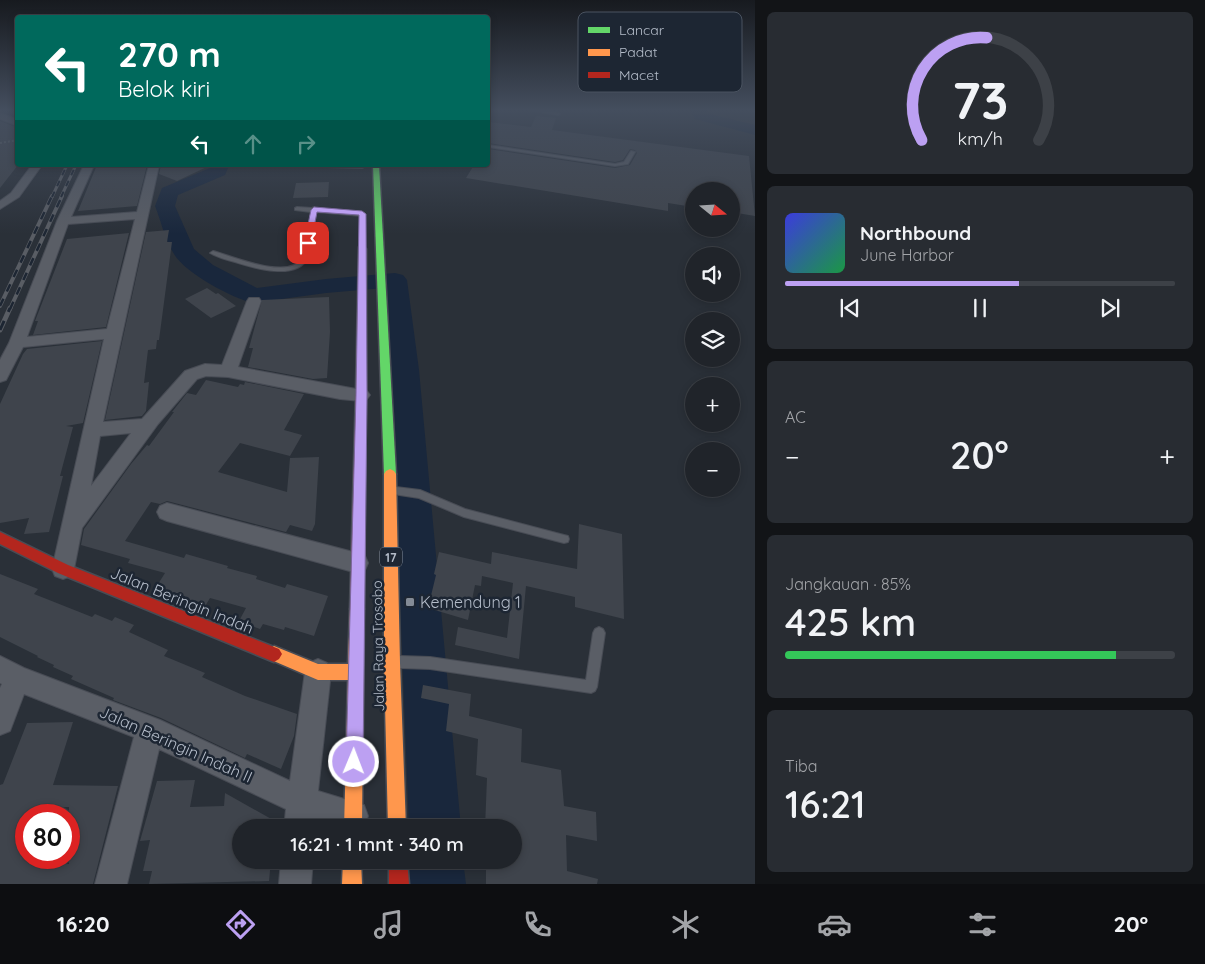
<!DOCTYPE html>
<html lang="id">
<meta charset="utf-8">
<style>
body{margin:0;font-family:Quicksand,sans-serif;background:#282c32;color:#f1f3f6;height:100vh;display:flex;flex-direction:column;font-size:19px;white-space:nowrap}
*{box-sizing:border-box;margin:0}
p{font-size:16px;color:#a2a4a8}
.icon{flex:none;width:28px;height:28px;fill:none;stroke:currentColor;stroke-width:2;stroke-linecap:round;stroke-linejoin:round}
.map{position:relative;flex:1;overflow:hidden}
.panel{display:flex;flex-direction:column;gap:12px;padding:12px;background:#121417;width:450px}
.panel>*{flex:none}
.banner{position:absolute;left:15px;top:15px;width:475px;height:152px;border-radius:5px;box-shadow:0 2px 8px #0003,0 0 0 1px #3d4147;background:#00695c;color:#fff;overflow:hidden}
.needle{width:32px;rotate:108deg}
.buttons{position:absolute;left:685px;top:182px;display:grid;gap:10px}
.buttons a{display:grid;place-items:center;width:55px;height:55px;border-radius:50%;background:#20242a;box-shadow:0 2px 8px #0003,0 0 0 1px #3d4147;font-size:25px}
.speed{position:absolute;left:15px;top:804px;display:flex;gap:10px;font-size:25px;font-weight:700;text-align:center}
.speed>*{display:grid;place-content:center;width:65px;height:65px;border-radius:50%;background:#20242a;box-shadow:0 2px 8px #0003,0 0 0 1px #3d4147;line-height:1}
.speed .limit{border:8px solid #d22;background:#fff;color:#111}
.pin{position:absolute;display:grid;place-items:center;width:42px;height:42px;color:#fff;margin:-21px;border-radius:10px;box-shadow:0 2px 8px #0006}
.me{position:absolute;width:55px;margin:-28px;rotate:1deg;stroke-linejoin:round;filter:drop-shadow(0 0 4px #0008)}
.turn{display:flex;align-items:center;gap:18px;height:105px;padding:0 20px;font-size:22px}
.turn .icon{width:65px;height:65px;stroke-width:2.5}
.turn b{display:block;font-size:35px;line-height:42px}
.lanes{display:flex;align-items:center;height:48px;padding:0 20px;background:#0003;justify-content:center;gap:25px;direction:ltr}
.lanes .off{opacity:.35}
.big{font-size:38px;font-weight:600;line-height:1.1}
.panel .tile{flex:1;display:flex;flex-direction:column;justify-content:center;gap:8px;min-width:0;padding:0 18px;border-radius:8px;background:#282c32}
.panel .dial{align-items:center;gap:0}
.dial svg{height:130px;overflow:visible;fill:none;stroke:#3d4147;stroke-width:7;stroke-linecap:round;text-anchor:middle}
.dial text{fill:#f1f3f6;stroke:none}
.song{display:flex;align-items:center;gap:15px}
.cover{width:60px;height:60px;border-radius:8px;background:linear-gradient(135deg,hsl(240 70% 55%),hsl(140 70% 35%))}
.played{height:5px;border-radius:2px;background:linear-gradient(90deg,#bca0f2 60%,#3d4147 60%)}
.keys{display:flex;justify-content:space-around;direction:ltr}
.heat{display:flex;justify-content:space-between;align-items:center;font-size:28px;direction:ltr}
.charge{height:8px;border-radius:4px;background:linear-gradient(90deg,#34c759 85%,#3d4147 0)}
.trip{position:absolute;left:232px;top:819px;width:290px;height:50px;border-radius:25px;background:#20242a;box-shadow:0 2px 8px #0003,0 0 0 1px #3d4147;font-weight:600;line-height:50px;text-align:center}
.tabs{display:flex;height:80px;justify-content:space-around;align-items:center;background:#0d0e11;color:#a2a4a8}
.tabs .icon{width:35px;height:35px}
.tabs .active{color:#bca0f2}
.tabs b{font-size:22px;color:#f1f3f6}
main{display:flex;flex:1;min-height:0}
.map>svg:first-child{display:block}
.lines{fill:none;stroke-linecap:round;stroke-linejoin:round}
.river{fill:#19273c;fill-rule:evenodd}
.building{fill:#3f444c;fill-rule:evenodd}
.lane-casing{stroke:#484c55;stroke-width:2}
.street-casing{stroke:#484c55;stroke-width:2}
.fast-casing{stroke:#484c55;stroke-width:3}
.slow-casing{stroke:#484c55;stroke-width:3}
.jam-casing{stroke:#484c55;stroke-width:3}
.path{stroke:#5c6268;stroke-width:2;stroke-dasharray:2 2;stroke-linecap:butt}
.lane{fill:#5a5e66;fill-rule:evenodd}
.street{fill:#5a5e66;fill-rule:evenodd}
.fast{fill:#63d668;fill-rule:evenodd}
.slow{fill:#ff974d;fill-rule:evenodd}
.jam{fill:#b3261e;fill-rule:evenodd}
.rail-far2-casing{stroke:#595d64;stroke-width:3}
.rail-far1-casing{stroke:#595d64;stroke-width:4}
.rail-casing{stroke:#595d64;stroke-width:5}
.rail-far2{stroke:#1d2633;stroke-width:2;stroke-dasharray:6;stroke-linecap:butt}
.rail-far1{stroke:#1d2633;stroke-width:2.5;stroke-dasharray:8;stroke-linecap:butt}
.rail{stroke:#1d2633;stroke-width:3;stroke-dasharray:10;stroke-linecap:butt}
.route{fill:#bca0f2;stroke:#7a689d}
.poi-dot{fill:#848b96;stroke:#1d2633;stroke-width:2}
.labels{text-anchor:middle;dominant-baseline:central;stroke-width:5;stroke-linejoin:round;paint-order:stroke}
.shield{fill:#1d2633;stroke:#878f9c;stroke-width:1}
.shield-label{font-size:12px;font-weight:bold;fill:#b4bcc9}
.street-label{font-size:14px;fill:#b4bcc9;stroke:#1d2633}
.near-street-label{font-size:16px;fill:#b4bcc9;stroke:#1d2633}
.near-poi-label{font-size:16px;fill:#b4bcc9;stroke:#1d2633;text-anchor:start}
.key{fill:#1d2633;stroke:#4a5360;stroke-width:1}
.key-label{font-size:14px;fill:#b4bcc9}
</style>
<main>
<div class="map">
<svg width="755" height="884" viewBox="0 0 755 884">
<rect width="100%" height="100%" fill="#2a3038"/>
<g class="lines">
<!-- river -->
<path class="river" d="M 1,110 L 18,110 L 18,118 L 3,113 Z
M 690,110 L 705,110 L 706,113 L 755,125 L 755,135 L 695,119 Z
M 208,165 L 229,166 L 225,175 L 178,195 L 175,206 L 194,249 L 213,265 L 257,288 L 326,279 L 395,273 L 403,275 L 407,280 L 419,370 L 461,828 L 409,828 L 391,370 L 384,288 L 326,293 L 253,303 C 232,298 185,273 174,254 C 165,240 161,221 155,206 L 162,188 L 210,168 Z
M 409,860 L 463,860 L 466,884 L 410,884 Z"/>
</g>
<!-- building -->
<path class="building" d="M 536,116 L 556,118 L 552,130 L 749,156 L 755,216 L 731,212 L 731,191 L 693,191 L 693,207 L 668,203 L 668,211 L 466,178 L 474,165 L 488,165 L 488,149 L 615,168 L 630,165 L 637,153 L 635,150 L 630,149 L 623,160 L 615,162 L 488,143 L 488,122 L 531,127 Z
M 0,121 L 18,128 L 18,165 L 0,188 Z
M 97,165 L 147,165 L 137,206 L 78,211 Z
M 161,165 L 211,165 L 177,181 L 159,174 Z
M 329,182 L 328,197 L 293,198 L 296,183 Z
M 169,230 L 167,242 L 172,242 L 159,340 L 157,340 L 156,349 L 148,350 L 144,383 L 149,382 L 146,411 L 142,416 L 105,420 L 146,232 Z
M 129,233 L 106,327 L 33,335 L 38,321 L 35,321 L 67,239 Z
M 207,288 L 216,294 L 218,293 L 236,306 L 211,318 L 185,299 Z
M 329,297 L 330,332 L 327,378 L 313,379 L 248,367 L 253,348 L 249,348 L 262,300 Z
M 102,341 L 83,423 L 66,426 L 73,427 L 60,476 L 63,476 L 49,532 L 24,534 L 29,518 L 0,523 L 0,404 L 23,354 L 27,349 Z
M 206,380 L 238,387 L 240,384 L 244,385 L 245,382 L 304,394 L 284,430 L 302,435 L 290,456 L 240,443 L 218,472 L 287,492 L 290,458 L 319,457 L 315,524 L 312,531 L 290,525 L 286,532 L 167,501 L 160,504 L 151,502 L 125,541 L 184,558 L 186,554 L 228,566 L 227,568 L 257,576 L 256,579 L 285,588 L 287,584 L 328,596 L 314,636 L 285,627 L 284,630 L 263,624 L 260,629 L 239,621 L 246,608 L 210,598 L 204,608 L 155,589 L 165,573 L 128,563 L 130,559 L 81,545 L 84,529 L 131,464 L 147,445 L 149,446 L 174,412 L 172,412 L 187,393 L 196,395 Z
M 579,524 L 622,534 L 624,619 L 575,607 L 575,597 L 526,586 L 519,659 L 455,645 L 458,627 L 507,638 L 513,583 L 482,576 L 481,586 L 475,585 L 468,620 L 428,608 L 436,575 L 434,574 L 439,552 L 491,564 L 492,552 L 577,569 Z
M 0,574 L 38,589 L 34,594 L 92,617 L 95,614 L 112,621 L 115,617 L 134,625 L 129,632 L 168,650 L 164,656 L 205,673 L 202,677 L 245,696 L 297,714 L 294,736 L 281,769 L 247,754 L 245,758 L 161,718 L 113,700 L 114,698 L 71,679 L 73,676 L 53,667 L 54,665 L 37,657 L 38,656 L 0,637 Z
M 423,685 L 471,694 L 469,716 L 522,729 L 521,762 L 561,770 L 564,806 L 596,812 L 597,841 L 566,835 L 567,871 L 598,879 L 597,884 L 486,884 L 486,860 L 514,864 L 514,828 L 485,828 L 487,778 L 476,775 L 478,739 L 446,731 L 449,704 L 421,698 Z
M 73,722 L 53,785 L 118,786 L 93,884 L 0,884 L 0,785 L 3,784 L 27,723 ZM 69,807 L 69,864 L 33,865 L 35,858 L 26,858 L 26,811 L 36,811 L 37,808 Z
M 195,780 L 190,807 L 224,806 L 225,793 L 282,825 L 282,828 L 241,828 L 241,860 L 271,860 L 269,881 L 149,884 L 152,871 L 143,871 L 150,840 L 140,841 L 157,781 Z"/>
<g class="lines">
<!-- lane casing -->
<g class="lane-casing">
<path id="lane" d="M 543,110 L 558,113 L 560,114 L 558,115 L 530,110 Z
M 488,145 L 615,164 L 624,162 L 631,151 L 635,152 L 628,164 L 615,166 L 488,147 Z
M 289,165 L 362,166 L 364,167 L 362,168 L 291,166 Z
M 297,207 L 312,208 L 314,207 L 317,209 L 362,212 L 365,214 L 362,216 L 316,212 C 314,225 314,247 308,258 C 296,281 254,268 235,262 C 227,260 217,257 210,253 L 213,251 C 232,256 289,281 302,258 C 307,250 309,223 311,212 L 295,210 L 295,208 Z
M 396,487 L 420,490 L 465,509 L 564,535 L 568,536 L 569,539 L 568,542 L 564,543 L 464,517 L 419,498 L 393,494 L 391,491 L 393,488 Z
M 599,627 L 603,629 L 605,633 L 597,687 L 595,691 L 591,693 L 430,669 L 400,668 L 396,666 L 394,662 L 396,658 L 400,656 L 430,657 L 586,680 L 593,633 L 595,629 Z"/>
</g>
<!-- street casing -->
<g class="street-casing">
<path id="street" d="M 0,113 L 18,120 L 18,126 L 0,119 Z
M 32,165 L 42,165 L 19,197 L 0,209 L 0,201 L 11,193 Z
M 84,165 L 94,165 L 71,217 L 137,212 L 149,165 L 159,165 L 103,422 L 142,419 L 185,371 L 205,364 L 222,365 L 247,301 L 249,298 L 259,298 L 261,301 L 238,367 L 367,391 L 370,395 L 367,399 L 361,401 L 340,399 L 228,377 L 206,376 L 197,379 L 158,424 L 82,528 L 74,569 L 71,576 L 63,579 L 55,576 L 52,569 L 104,339 L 23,347 L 6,380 L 0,382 L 0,360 L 9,343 L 57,221 ZM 135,219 L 107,329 L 27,337 L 68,224 ZM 131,433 L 91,486 L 100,436 Z
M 167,503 L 357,553 L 365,556 L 368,563 L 365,570 L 357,573 L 167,521 L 160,518 L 157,512 L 160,506 Z
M 0,656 L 24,668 L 160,720 L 290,781 L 305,672 L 309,663 L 318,659 L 327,663 L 331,672 L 318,791 L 364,805 L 368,816 L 364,827 L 341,828 L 315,820 L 314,828 L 284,828 L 286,809 L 159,749 L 127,884 L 95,884 L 134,737 L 24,694 L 10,731 L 0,735 L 0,688 L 2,684 L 0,683 Z
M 281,860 L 313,860 L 311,884 L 279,884 Z"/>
</g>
<!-- fast casing -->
<g class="fast-casing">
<path id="fast" d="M 373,165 L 379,165 L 396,474 L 394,477 L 386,477 L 384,474 Z"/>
</g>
<!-- slow casing -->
<g class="slow-casing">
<path id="slow" d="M 359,247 L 366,249 L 366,392 L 361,396 L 356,392 Z
M 390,469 L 394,471 L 396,474 L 400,663 L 406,828 L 388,828 L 384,663 L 384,474 L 386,471 Z
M 357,602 L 362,604 L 364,609 L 362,828 L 344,828 L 348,680 L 318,680 L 269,659 L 266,654 L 269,649 L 274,646 L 318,664 L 348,664 L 350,609 L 352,604 Z
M 343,860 L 361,860 L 362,884 L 342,884 Z"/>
</g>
<!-- jam casing -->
<g class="jam-casing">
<path id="jam" d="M 361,388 L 366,392 L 364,609 L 362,614 L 357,616 L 352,614 L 350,609 L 356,392 Z
M 0,532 L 68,565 L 279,649 L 282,654 L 279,659 L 274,662 L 58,573 L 0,544 Z
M 389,860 L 407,860 L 409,884 L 389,884 Z"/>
</g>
<!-- path -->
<path class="path" d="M 0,143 L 18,140"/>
<!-- lane -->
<use href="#lane" class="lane"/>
<!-- street -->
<use href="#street" class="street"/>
<!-- fast -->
<use href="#fast" class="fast"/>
<!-- slow -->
<use href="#slow" class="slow"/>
<!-- jam -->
<use href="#jam" class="jam"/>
<!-- rail-far2 casing -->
<g class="rail-far2-casing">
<path id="rail-far2" d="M 52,197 L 67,165
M 61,197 L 76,165"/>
</g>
<!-- rail-far1 casing -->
<g class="rail-far1-casing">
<path id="rail-far1" d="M 0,306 L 52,196
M 10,309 L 62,196"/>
</g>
<!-- rail casing -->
<g class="rail-casing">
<path id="rail" d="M 0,330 L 10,308"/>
</g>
<!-- rail-far2 -->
<use href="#rail-far2" class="rail-far2"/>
<!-- rail-far1 -->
<use href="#rail-far1" class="rail-far1"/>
<!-- rail -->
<use href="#rail" class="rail"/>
</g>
<!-- sky -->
<linearGradient id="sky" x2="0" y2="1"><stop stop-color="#171a1f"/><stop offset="0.47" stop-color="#444e5e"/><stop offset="1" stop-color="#444e5e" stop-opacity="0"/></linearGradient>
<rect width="755" height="234" fill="url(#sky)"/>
<!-- route -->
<path class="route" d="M 314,207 L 362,211 L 366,214 L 367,395 L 363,762 L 360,768 L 354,771 L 348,768 L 346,762 L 356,395 L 359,215 L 317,212 L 311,243 L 308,246 L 304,243 L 311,210 Z"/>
<!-- markers -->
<rect class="poi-dot" x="405" y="597" width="10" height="10" rx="2.5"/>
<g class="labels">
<!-- shield labels -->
<rect class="shield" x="380" y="547.5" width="22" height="19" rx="4"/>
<g class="shield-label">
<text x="391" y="557">17</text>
</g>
<!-- street labels -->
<g class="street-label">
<text transform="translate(378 646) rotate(-91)">Jalan Raya Trosobo</text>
</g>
<!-- near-street labels -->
<g class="near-street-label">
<text transform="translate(182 600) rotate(22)">Jalan Beringin Indah</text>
<text transform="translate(176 744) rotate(24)">Jalan Beringin Indah II</text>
</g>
<!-- near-poi labels -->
<g class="near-poi-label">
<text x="420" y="602">Kemendung 1</text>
</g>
</g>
<!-- legend -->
<rect x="578" y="12" width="164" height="80" rx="8" class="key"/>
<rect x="588" y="27" width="22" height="6" fill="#63d668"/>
<rect x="588" y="49" width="22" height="7" fill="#ff974d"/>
<rect x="588" y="72" width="22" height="6" fill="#b3261e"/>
<g class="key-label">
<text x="619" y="35">Lancar</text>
<text x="619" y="57">Padat</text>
<text x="619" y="80">Macet</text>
</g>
</svg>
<div class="buttons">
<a><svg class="needle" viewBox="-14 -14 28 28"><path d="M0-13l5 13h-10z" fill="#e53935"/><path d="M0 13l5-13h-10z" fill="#a2a4a8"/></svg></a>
<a><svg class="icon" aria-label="sound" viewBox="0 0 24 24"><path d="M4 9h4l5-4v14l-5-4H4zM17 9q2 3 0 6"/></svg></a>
<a><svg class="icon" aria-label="layers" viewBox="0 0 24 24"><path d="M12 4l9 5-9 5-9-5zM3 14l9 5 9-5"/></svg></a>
<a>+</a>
<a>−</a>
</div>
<div class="speed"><div class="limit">80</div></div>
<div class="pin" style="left:308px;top:243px;background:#d93025"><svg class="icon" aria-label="arrive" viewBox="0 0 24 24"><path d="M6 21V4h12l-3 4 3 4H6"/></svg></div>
<svg class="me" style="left:354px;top:762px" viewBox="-20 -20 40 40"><circle r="17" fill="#bca0f2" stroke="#fff" stroke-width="3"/><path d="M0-11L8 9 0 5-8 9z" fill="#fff"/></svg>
<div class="trip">16:21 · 1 mnt · 340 m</div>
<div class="banner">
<div class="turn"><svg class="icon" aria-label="left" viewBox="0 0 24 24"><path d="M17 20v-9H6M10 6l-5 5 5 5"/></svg><div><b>270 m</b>Belok kiri</div></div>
<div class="lanes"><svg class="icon" aria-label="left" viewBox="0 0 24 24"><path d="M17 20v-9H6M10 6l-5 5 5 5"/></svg><svg class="icon off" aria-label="ahead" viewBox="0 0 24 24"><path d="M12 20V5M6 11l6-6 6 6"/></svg><svg class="icon off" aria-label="right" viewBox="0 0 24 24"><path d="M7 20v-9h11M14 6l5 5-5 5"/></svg></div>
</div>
</div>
<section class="panel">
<div class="tile dial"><svg viewBox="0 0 100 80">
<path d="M14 69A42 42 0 1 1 86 69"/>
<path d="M14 69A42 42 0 0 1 54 6" stroke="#bca0f2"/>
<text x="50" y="56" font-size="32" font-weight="700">73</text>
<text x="50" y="72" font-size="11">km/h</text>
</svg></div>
<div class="tile">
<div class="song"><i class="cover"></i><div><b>Northbound</b><p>June Harbor</p></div></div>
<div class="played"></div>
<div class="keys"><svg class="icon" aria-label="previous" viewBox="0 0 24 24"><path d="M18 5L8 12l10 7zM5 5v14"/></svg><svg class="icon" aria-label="pause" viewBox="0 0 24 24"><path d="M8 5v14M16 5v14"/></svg><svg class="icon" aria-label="next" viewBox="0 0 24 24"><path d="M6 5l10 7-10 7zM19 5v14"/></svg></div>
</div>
<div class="tile"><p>AC</p>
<div class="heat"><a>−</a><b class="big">20°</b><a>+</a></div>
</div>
<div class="tile"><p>Jangkauan · 85%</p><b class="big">425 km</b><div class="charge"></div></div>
<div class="tile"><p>Tiba</p><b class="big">16:21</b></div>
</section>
</main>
<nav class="tabs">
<b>16:20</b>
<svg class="icon active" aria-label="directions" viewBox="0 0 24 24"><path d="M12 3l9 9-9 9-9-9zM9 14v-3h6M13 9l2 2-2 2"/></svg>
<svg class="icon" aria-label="music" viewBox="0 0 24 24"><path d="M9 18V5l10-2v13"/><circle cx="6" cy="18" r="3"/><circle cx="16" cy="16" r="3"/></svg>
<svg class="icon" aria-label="phone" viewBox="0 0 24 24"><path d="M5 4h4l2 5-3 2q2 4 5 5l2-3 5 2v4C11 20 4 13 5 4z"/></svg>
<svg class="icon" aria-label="climate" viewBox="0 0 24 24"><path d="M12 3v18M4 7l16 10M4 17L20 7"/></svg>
<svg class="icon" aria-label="car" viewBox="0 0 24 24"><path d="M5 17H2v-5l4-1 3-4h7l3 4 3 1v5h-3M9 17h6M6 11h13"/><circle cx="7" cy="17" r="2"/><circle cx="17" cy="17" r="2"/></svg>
<svg class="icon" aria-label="filters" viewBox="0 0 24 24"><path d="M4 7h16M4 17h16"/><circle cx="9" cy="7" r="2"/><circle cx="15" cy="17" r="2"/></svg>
<b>20°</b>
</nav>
